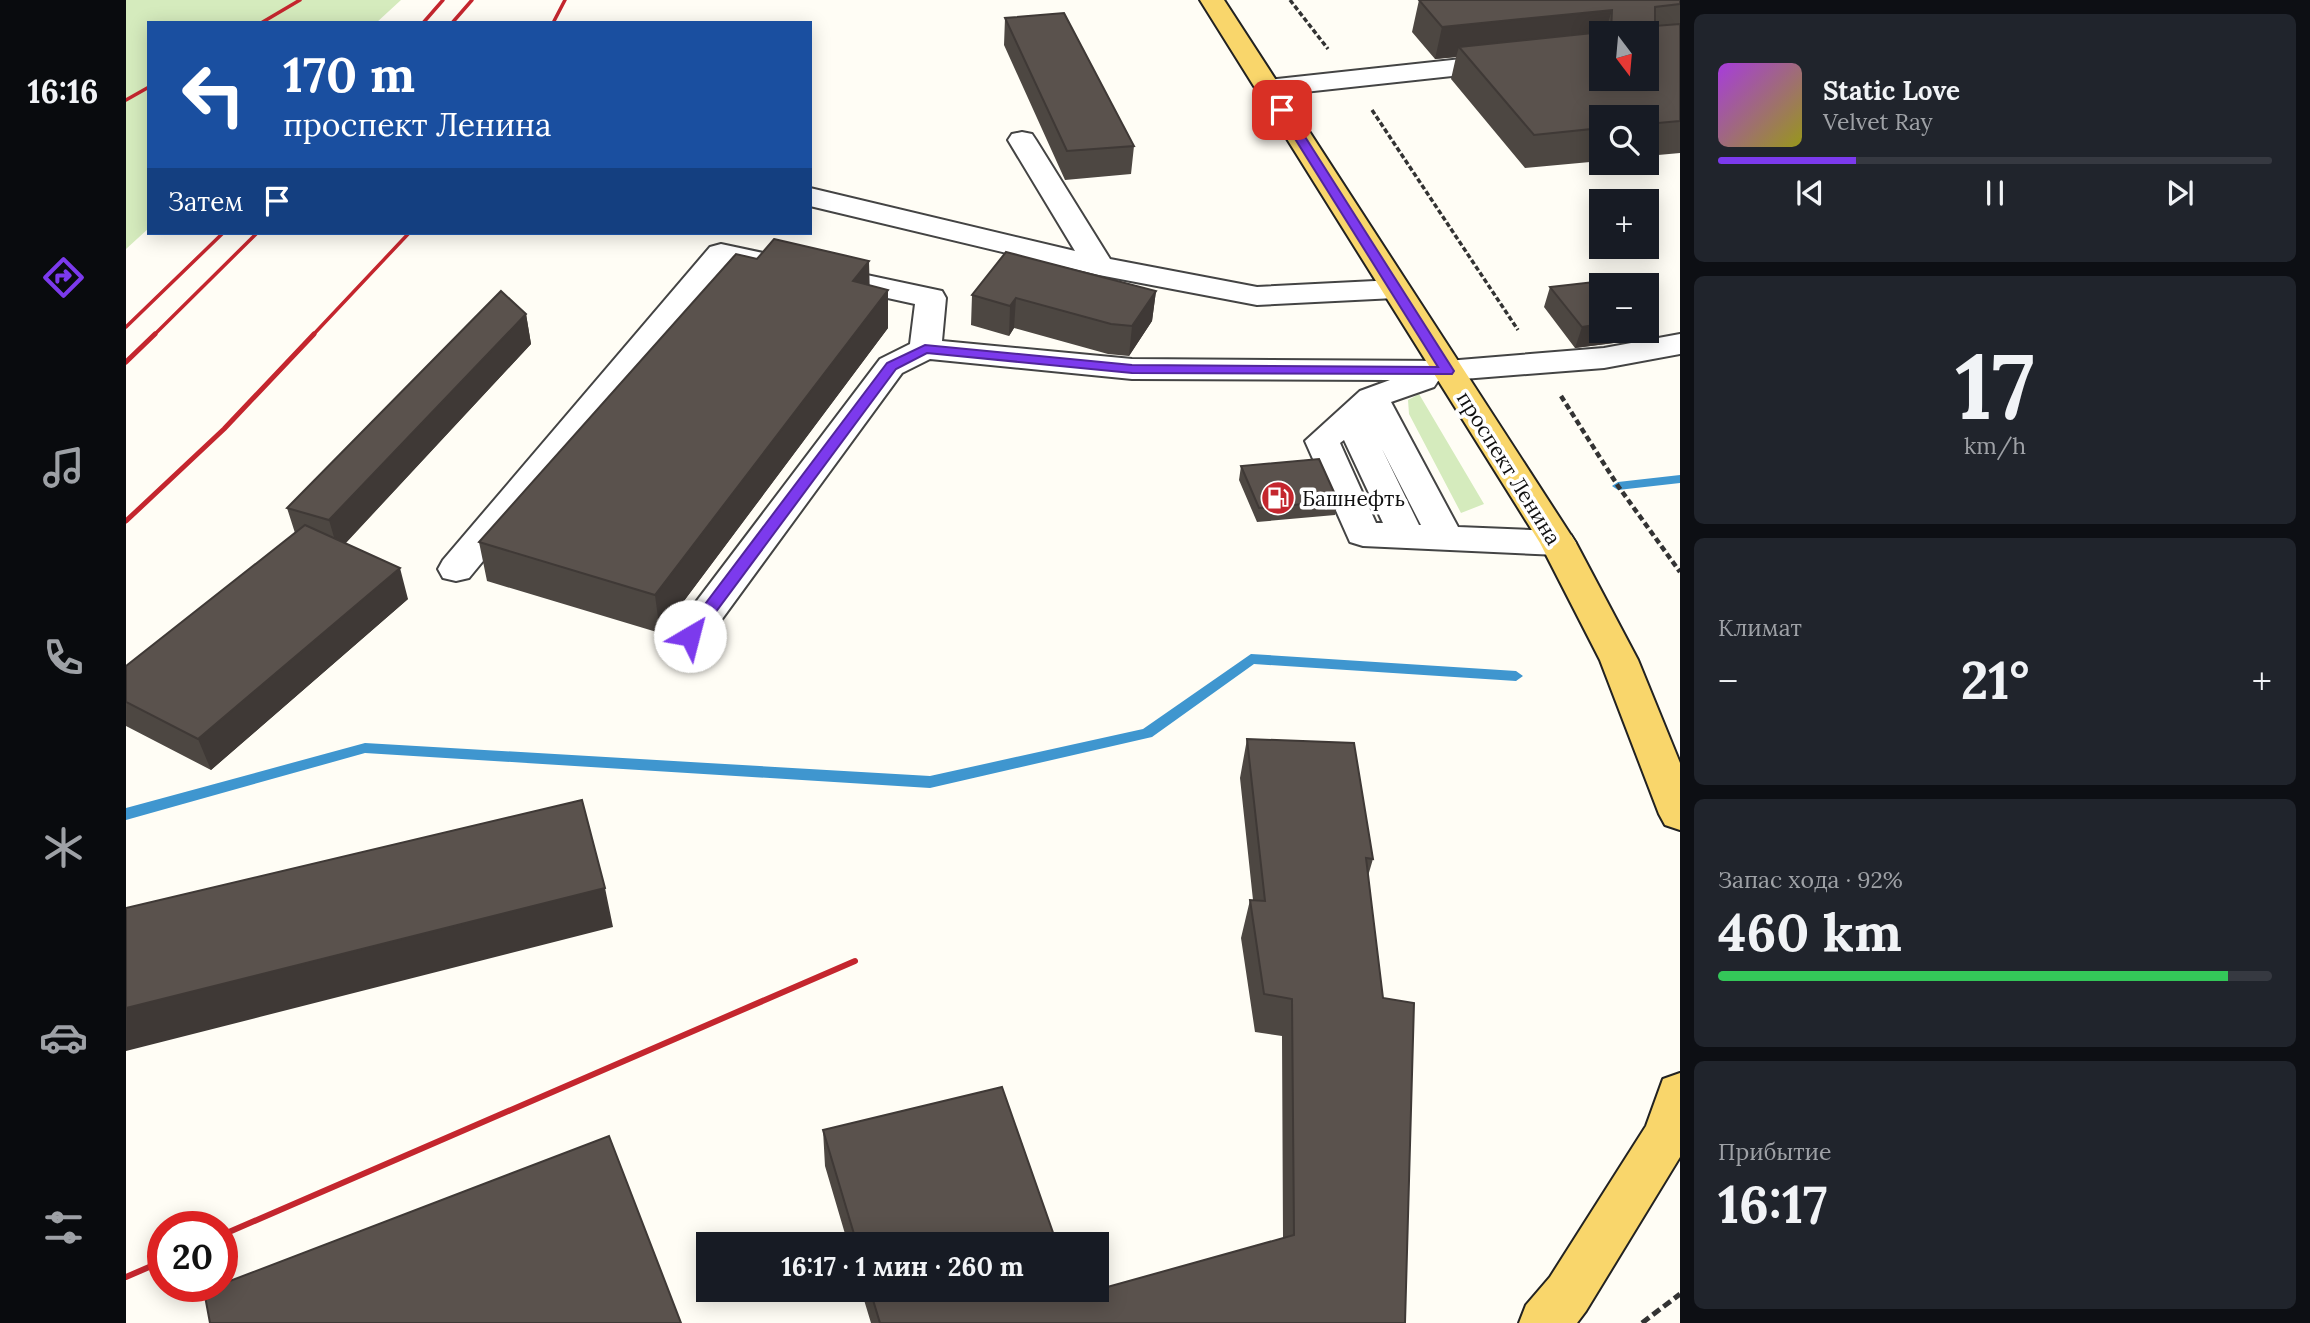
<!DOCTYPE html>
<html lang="ru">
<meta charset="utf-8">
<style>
body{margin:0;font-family:Lora,serif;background:#20242c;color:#f1f3f6;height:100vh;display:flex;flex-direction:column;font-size:26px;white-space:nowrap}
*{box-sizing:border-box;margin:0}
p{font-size:23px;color:#9ea1a6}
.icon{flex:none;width:38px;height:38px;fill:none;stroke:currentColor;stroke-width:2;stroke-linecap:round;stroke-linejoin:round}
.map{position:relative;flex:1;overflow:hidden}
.side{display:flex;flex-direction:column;gap:14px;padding:14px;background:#0d0f14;width:630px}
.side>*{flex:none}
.top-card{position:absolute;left:21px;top:21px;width:665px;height:214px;border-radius:0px;box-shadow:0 4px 18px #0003;background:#1a4fa0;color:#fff;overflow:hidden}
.needle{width:46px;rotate:164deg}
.tools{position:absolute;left:1463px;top:21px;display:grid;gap:14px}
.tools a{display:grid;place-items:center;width:70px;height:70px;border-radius:0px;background:#171b24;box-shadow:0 4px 18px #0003;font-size:35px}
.speed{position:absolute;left:21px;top:1211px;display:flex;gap:14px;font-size:35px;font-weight:700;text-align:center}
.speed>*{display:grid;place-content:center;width:91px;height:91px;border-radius:50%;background:#171b24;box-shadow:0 4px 18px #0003;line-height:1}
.speed .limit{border:10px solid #d22;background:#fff;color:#111}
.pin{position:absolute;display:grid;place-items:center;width:60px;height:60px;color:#fff;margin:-30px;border-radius:14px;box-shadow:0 4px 10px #0006}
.me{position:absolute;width:77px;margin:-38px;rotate:37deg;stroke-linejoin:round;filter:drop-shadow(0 0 5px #0008)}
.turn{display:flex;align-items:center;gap:24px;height:147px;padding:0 21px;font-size:32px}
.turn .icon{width:91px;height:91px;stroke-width:2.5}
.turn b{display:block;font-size:49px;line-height:60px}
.then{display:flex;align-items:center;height:66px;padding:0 21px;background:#0003;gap:14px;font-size:26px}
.big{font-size:52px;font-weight:700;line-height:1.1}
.side .widget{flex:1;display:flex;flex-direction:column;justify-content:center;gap:10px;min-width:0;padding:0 24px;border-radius:10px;background:#20242c}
.side .dial{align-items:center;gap:0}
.dial b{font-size:91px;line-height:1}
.song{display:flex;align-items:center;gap:21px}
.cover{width:84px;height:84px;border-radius:10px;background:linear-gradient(135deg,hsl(280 70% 55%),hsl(60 70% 35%))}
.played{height:7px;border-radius:4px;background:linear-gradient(90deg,#7c3aed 25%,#363941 25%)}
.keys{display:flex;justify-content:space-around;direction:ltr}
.heat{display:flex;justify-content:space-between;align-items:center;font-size:38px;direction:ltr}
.charge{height:10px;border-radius:5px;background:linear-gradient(90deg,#34c759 92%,#363941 0)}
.trip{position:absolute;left:570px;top:1232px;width:413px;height:70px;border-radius:0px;background:#171b24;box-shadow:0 4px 18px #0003;font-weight:700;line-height:70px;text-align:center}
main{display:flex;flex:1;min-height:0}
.tab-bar{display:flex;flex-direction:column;width:126px;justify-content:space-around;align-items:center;background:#090b0e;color:#9ea1a6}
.tab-bar .icon{width:49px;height:49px}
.tab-bar .current{color:#7c3aed}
.tab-bar b{font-size:32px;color:#f1f3f6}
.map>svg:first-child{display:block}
.green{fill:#d5ebbd}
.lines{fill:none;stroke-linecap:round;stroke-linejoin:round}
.stream{fill:#3f96cf;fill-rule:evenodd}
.minor-casing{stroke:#444;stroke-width:4}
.major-casing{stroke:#222;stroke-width:4}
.path-far2{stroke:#333;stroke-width:3.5;stroke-dasharray:5 2.5;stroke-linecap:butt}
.path-far1{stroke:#333;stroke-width:4.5;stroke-dasharray:6 3.5;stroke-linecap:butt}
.path{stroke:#333;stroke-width:5;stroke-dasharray:9 4.5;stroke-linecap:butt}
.minor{fill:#fff;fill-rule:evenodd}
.major{fill:#f9d66b;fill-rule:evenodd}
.rail-far2{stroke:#c4262e;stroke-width:3.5}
.rail-far1{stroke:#c4262e;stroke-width:5}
.rail{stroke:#c4262e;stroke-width:6}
.wall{fill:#4d4742}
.shaded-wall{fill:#3f3936}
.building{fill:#5a524d;stroke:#3f3936;stroke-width:2;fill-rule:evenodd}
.route{fill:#7c3aed;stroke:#51269a;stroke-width:2}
.labels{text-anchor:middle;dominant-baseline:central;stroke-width:7;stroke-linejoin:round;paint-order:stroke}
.street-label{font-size:21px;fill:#111;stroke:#fff}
.poi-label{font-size:21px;fill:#111;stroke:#fff;text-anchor:start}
</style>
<main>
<nav class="tab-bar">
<b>16:16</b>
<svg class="icon current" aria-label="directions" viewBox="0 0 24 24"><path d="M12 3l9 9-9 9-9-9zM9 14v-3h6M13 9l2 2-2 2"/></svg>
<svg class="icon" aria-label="music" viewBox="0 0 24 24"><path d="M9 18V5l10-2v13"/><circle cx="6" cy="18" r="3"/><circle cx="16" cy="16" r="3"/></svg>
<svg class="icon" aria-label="phone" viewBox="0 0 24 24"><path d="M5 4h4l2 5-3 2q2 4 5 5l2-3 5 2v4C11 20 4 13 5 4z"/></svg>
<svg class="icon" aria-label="climate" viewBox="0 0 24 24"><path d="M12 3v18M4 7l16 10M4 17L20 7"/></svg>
<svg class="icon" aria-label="car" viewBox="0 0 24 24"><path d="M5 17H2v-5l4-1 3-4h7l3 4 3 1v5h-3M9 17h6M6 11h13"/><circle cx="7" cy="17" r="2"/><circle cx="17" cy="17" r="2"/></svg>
<svg class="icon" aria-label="filters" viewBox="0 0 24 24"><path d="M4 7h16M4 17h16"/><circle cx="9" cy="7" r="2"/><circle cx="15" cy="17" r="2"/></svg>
</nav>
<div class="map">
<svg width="1554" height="1323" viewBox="0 0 1554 1323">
<rect width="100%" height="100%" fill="#fffdf5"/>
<!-- green -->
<path class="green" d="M 0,0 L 275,0 L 250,23 L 23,23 L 23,228 L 0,249 Z
M 1293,394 L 1358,504 L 1335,513 L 1283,414 L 1282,400 Z"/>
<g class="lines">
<!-- stream -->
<path class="stream" d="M 1554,475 L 1554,483 L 1492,490 L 1486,486 L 1492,482 Z
M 1125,654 L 1390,671 L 1397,676 L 1390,681 L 1128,664 L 1026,737 L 804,788 L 239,753 L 0,820 L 0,808 L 239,743 L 804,776 L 1017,729 Z"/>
<!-- minor casing -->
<g class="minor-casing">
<path id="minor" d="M 1475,44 L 1475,60 L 1142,96 L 1133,94 L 1129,88 L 1133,82 L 1142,80 Z
M 896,132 L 906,134 L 910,140 L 984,259 L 1131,287 L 1269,280 L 1280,283 L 1284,289 L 1280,295 L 1269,298 L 1131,305 L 973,275 L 684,206 L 684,188 L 949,251 L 882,140 L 886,134 Z
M 595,244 L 816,291 L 820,298 L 816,341 L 1006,359 L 1321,361 L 1478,348 L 1554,334 L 1554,354 L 1478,368 L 1312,381 L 1308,387 L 1265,402 L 1332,527 L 1432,531 L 1445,535 L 1450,543 L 1445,551 L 1432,555 L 1237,546 L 1224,542 L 1179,441 L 1234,391 L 1264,380 L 1006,379 L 804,359 L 776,373 L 577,645 L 564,649 L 551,645 L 545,636 L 551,627 L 754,359 L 784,344 L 789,304 L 602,263 L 343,578 L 330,581 L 317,578 L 312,569 L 317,560 L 584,247 ZM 1218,440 L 1257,523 L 1250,523 L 1214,443 ZM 1256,449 L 1295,525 L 1293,525 Z"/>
</g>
<!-- major casing -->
<g class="major-casing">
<path id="major" d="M 1074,0 L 1098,0 L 1450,543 L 1512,660 L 1554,763 L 1554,830 L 1539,825 L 1533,814 L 1474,660 L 1414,543 Z
M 1554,1073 L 1554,1157 L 1460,1311 L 1451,1323 L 1393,1323 L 1400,1305 L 1424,1277 L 1520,1126 L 1537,1079 Z"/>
</g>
<!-- path-far2 -->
<path class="path-far2" d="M 1164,0 L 1202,49
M 1246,110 L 1392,330"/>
<!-- path-far1 -->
<path class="path-far1" d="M 1435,396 L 1492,486 L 1554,572"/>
<!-- path -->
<path class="path" d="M 1516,1323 L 1554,1294"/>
<!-- minor -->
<use href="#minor" class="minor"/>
<!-- major -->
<use href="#major" class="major"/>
<!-- rail-far2 -->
<path class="rail-far2" d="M 135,23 L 174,0
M 297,23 L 317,0
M 326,23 L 346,0
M 427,23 L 439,0
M 0,100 L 23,87
M 0,327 L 97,233
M 27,336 L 131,233
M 186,336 L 283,233"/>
<!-- rail-far1 -->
<path class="rail-far1" d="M 0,362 L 29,334
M 0,521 L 98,429 L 188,334"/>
<!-- rail -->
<path class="rail" d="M 96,1235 L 729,961
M 0,1277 L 37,1261"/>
</g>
<!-- wall -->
<path class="wall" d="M 1293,0 L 1554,0 L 1554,153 L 1521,156 L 1521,117 L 1475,117 L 1475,161 L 1399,168 L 1325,79 L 1330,57 L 1309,59 L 1286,32 Z
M 879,18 L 1008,146 L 1005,174 L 939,180 L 878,45 Z
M 743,285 L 762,290 L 762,328 L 534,633 L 361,581 L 353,542 Z
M 1424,287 L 1503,341 L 1449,348 L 1418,307 Z
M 1030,291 L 1026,321 L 1003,356 L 982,354 L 888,328 L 883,336 L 845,325 L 846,295 Z
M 400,314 L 405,344 L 219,544 L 282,599 L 85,770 L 0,726 L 0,666 L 169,533 L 161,508 Z
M 1115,466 L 1212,501 L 1209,515 L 1131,522 L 1113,480 Z
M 1121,739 L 1247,859 L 1242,876 L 1279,1323 L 745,1323 L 735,1290 L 947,1290 L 949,1296 L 1157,1238 L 1156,1036 L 1129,1032 L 1115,938 L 1124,900 L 1127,900 L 1114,778 Z
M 697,1130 L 931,1244 L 722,1244 L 699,1166 Z"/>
<!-- shaded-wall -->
<path class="shaded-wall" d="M 1486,10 L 1479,33 L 1333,47 L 1330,57 L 1309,59 L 1316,27 Z
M 743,261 L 744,298 L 727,281 Z
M 762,290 L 762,328 L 534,633 L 529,595 Z
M 1030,291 L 1026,321 L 1003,356 L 1006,326 Z
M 890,298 L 888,328 L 883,336 L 884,306 Z
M 400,314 L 405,344 L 212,551 L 203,520 Z
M 1475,324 L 1475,331 L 1506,331 L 1503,341 L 1449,348 L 1456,327 Z
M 274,568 L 282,599 L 85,770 L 72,739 Z
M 479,888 L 487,927 L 0,1051 L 0,1008 Z"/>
<!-- building -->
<path class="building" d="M 1293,0 L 1554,0 L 1554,4 L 1529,7 L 1529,26 L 1554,24 L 1554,121 L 1521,124 L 1521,117 L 1475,117 L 1475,128 L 1408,135 L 1333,47 L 1485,31 L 1486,10 L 1316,27 ZM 1475,33 L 1521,33 L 1521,79 L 1475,79 Z
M 938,13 L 1008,146 L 941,151 L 879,18 Z
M 648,239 L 743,261 L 727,281 L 762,290 L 529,595 L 353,542 L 610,254 L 631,259 Z
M 880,252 L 1030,291 L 1006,326 L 985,324 L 890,298 L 884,306 L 846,295 Z
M 1477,281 L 1481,285 L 1475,285 L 1475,324 L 1456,327 L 1424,287 Z
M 375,291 L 400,314 L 203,520 L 161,508 Z
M 1193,459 L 1212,501 L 1133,508 L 1115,466 Z
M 179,525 L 274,568 L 72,739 L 0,702 L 0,666 Z
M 1121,739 L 1228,743 L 1247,859 L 1240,858 L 1257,998 L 1288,1003 L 1279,1323 L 754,1323 L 744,1290 L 947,1290 L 949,1296 L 1168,1235 L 1166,999 L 1138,994 L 1124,900 L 1139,901 Z
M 456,800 L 479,888 L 0,1008 L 0,908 Z
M 876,1087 L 931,1244 L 731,1244 L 697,1130 Z
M 483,1136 L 555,1323 L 84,1323 L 78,1291 L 91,1286 L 96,1286 L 96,1284 Z"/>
<!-- route -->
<path class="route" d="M 1156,107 L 1162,110 L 1328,371 L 1326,374 L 1006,373 L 801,353 L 770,369 L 569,640 L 558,640 L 558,632 L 761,363 L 799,345 L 1006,365 L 1312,367 L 1151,110 Z"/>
<!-- icons -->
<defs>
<g id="fuel-disc" transform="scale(1.75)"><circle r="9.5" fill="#c4262e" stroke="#fff"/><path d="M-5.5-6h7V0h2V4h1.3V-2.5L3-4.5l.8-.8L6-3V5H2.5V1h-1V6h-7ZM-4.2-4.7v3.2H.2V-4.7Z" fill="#fff"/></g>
</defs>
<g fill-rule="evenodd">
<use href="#fuel-disc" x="1152" y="498"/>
</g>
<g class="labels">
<!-- street labels -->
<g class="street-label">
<text transform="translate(1383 468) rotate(58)">проспект Ленина</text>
</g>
<!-- poi labels -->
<g class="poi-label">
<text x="1176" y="498">Башнефть</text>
</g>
</g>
</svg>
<div class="tools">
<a><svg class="needle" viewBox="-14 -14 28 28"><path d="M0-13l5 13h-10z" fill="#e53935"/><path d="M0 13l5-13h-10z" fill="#9ea1a6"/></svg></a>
<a><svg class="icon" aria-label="search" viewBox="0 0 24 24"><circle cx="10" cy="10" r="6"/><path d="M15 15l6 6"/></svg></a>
<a>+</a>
<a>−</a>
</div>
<div class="speed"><div class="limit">20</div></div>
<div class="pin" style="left:1156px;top:110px;background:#d93025"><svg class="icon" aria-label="arrive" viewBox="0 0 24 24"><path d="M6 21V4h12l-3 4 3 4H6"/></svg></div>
<svg class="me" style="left:564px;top:636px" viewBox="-20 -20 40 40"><circle r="19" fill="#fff"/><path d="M0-13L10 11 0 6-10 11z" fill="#7c3aed"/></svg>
<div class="trip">16:17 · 1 мин · 260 m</div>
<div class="top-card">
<div class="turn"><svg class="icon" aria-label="left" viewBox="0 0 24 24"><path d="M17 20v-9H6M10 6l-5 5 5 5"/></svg><div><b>170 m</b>проспект Ленина</div></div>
<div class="then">Затем<svg class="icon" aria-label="arrive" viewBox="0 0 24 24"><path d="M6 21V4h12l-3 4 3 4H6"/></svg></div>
</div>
</div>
<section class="side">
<div class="widget">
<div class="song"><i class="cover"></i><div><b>Static Love</b><p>Velvet Ray</p></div></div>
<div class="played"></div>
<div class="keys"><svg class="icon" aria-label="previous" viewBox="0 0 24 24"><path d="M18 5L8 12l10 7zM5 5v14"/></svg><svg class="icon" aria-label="pause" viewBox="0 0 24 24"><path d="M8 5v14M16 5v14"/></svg><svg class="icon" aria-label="next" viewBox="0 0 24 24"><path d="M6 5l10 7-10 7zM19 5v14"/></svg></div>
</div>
<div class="widget dial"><b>17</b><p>km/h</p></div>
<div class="widget"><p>Климат</p>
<div class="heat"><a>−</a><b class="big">21°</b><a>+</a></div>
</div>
<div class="widget"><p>Запас хода · 92%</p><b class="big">460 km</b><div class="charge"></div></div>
<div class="widget"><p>Прибытие</p><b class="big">16:17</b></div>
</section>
</main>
